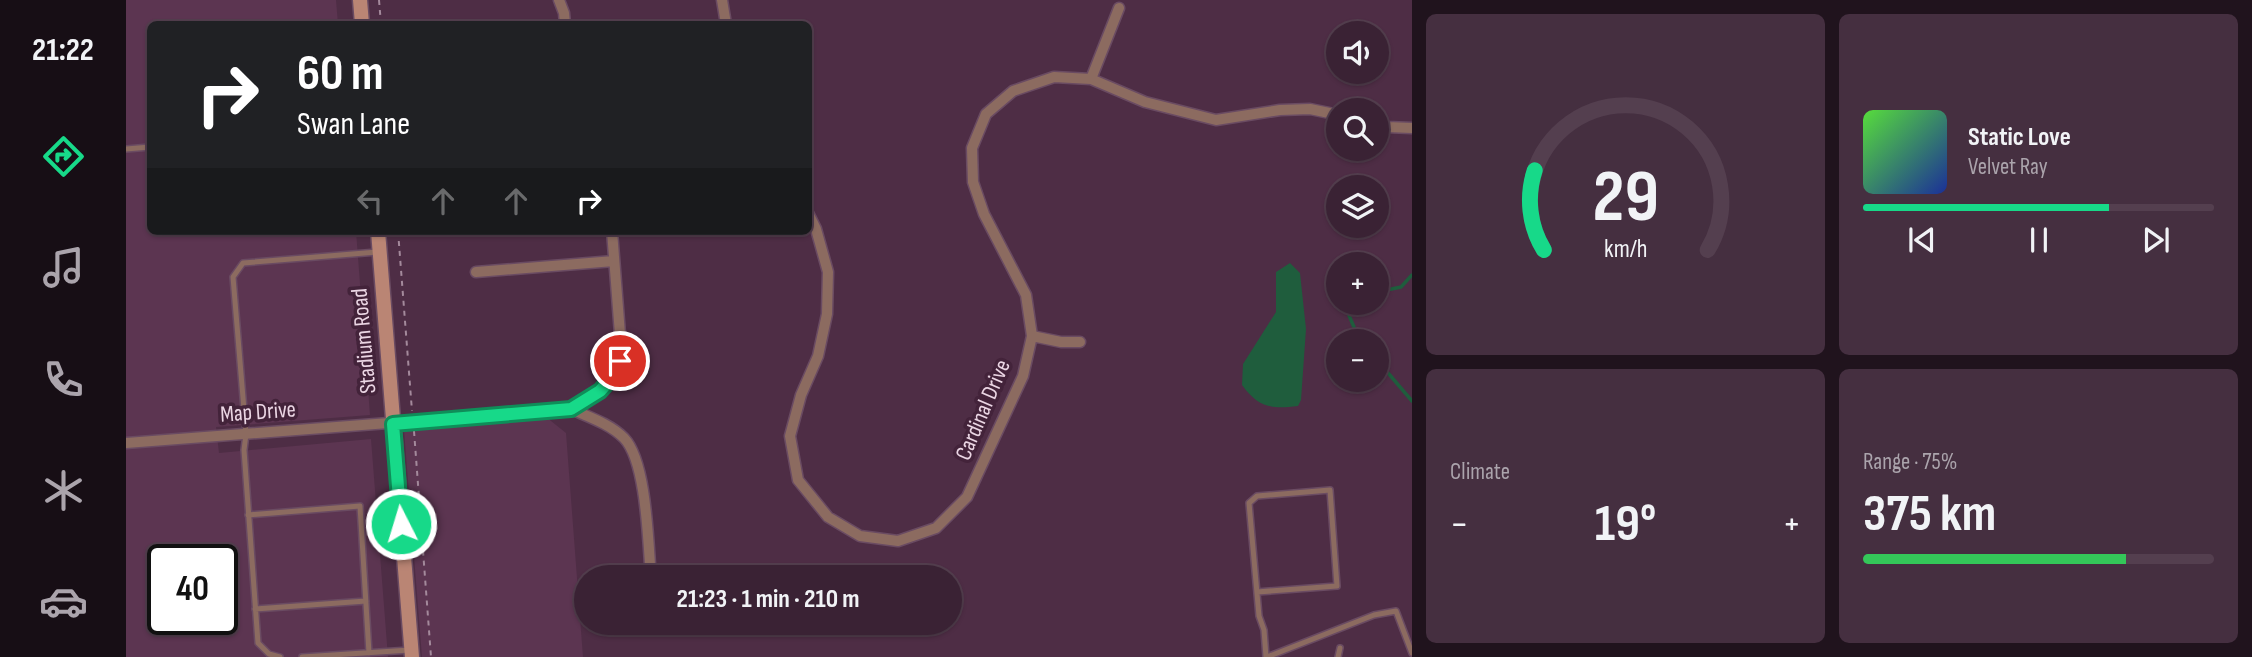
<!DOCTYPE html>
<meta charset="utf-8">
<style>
body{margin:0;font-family:"Sofia Sans Condensed",sans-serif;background:#452f40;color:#f1f3f6;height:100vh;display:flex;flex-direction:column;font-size:26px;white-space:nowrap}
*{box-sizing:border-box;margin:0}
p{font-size:23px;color:#aba4ac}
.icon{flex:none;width:38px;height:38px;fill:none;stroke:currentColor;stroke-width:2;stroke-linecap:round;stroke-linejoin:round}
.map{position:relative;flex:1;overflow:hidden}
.panel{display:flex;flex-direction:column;gap:14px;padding:14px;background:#20131d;width:840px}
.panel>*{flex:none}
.top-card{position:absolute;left:21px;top:21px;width:665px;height:214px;border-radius:10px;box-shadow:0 2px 5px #0004,0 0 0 2px #543f4f;background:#202124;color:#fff;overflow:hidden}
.fabs{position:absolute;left:1200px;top:21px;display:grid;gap:14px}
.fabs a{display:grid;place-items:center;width:63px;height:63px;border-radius:50%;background:#3a2234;box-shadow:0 2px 5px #0004,0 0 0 2px #543f4f;font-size:35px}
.speed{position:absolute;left:21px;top:544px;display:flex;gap:14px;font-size:35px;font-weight:700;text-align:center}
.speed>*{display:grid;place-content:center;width:91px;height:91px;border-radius:50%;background:#3a2234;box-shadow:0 2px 5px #0004,0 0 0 2px #543f4f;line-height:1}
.speed .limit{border:4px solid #111;border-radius:10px;background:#fff;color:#111}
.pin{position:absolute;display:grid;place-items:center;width:60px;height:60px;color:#fff;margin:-30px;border:4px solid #fff;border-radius:50%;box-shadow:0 2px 7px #0007}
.me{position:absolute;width:77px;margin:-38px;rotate:355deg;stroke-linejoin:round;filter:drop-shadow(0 0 5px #0008)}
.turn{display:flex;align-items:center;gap:24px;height:147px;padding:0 35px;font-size:32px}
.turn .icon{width:91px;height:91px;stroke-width:2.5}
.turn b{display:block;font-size:49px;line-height:60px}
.lanes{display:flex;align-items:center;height:66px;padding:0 35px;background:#0003;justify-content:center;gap:35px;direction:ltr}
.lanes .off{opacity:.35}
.big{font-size:52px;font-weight:700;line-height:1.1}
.panel .widget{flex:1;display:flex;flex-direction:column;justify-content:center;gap:10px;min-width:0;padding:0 24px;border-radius:10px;background:#452f40}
.panel .dial{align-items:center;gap:0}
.dial svg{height:182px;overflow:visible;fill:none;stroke:#543f4f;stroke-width:7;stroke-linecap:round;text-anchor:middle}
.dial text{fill:#f1f3f6;stroke:none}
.song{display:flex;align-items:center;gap:21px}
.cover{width:84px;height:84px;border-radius:10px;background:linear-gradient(135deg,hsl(110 70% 55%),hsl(230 70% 35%))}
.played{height:7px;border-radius:4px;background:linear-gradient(90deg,#17d989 70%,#543f4f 70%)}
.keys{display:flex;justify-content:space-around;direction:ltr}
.heat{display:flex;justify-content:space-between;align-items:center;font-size:38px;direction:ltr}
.charge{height:10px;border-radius:5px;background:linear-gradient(90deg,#34c759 75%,#543f4f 0)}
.panel .tiles{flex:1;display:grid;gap:14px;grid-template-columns:repeat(2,1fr)}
.trip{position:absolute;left:448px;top:565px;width:388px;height:70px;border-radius:35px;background:#3a2234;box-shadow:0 2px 5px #0004,0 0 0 2px #543f4f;font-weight:700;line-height:70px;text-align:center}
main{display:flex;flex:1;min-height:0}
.tab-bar{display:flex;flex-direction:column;width:126px;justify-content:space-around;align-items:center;background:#170e15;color:#aba4ac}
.tab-bar .icon{width:49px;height:49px}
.tab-bar .on{color:#17d989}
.tab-bar b{font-size:32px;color:#f1f3f6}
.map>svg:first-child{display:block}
.built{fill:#5c3551;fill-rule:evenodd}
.water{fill:#1f5d3d}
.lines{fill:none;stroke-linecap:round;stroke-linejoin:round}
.stream{stroke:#1f5d3d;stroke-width:3.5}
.lane-casing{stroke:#6a4b62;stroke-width:8}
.street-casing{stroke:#6a4b62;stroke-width:13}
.secondary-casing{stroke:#6a4b62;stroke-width:17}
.path{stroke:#a48a9c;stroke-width:2;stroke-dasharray:5 5;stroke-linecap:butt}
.lane{stroke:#8c6b60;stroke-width:5}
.street{stroke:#8c6b60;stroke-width:10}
.secondary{stroke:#ba8574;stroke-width:14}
.route-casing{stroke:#0f8d59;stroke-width:18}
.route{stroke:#17d989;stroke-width:12}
.labels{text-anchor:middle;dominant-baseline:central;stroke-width:7;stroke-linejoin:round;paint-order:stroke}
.street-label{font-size:23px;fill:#ebd6e4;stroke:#43233a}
</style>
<main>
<nav class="tab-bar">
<b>21:22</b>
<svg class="icon on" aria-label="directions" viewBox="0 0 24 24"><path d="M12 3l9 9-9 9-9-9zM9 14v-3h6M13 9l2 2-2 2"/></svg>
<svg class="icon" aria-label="music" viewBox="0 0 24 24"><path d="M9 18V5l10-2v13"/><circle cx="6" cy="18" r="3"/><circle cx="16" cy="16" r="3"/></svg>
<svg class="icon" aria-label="phone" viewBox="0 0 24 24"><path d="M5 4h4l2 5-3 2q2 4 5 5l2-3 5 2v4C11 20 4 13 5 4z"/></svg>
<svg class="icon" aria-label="climate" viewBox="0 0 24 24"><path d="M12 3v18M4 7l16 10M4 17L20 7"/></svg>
<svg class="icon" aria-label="car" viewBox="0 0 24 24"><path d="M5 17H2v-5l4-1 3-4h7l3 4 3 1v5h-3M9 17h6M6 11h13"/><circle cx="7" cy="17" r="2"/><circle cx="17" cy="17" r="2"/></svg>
</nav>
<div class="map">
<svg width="1286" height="657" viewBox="0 0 1286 657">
<rect width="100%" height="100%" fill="#4e2d45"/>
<!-- built -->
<path class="built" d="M 0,0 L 210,0 L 212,24 L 24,24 L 24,231 L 230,231 L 244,415 L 90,427 L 93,453 L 245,439 L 262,657 L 0,657 ZM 37,560 L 96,560 L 96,620 L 37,620 Z
M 420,417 L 440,433 L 457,657 L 296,657 L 278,430 Z"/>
<!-- water -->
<path class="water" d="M 1164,263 L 1174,273 L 1180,329 L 1175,400 L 1172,406 C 1145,409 1133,408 1116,385 L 1117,364 L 1150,312 L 1150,272 Z"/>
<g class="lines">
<!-- stream -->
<path class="stream" d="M 1251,292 L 1275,287 L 1286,275
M 1228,303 L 1222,313 L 1234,341
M 1251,360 L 1286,401"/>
<!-- lane casing -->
<g class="lane-casing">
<path id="lane" d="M 0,149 L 24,147
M 122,515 L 234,506 L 243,653
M 1131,592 L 1211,586 L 1204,490 L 1131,496 L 1123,503 L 1133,616 L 1138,630 L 1140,657
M 129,609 L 240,601
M 154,657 L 143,654 L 132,643 L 118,450 L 120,434 L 107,277 L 117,263 L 251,252
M 176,657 L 284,650
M 1141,657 L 1248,615 L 1270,611 L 1286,653
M 1212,657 L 1214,648"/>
</g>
<!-- street casing -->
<g class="street-casing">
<path id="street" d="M 433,0 L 438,13 L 439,24
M 596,0 L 600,24
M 965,79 L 993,8
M 1251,124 L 1261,127 L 1286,128
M 682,213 L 690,229 L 702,272 L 701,314 L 692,356 L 675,395 L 664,436 L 672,480 L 702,517 L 734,536 L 772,541 L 810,528 L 841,497 L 897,376 L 906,336 L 900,295 L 858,214 L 847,182 L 846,148 L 860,114 L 887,91 L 928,77 L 965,79 L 1019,102 L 1090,120 L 1154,110 L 1184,109 L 1213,115
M 350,272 L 488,261
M 906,336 L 935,342 L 954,342
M 445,409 C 463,417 484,424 498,438 C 521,462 522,544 525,578
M 0,443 L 445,409 C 473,391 492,383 495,347 L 486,231"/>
</g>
<!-- secondary casing -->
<g class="secondary-casing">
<path id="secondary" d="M 234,0 L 236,24
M 252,231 L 286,657"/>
</g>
<!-- path -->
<path class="path" d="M 253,0 L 255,24
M 272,231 L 286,411
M 288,431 L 305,657"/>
<!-- lane -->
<use href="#lane" class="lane"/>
<!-- street -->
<use href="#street" class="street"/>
<!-- secondary -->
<use href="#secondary" class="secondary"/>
</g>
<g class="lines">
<!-- route casing -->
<g class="route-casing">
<path id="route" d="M 275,524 L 267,424 L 445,409 L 474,391 L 490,373 L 494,361"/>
</g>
<!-- route -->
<use href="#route" class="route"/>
</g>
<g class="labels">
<!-- street labels -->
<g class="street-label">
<text transform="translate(238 341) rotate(-95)">Stadium Road</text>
<text transform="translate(857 410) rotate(-67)">Cardinal Drive</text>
<text transform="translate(132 412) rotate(-4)">Map Drive</text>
</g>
</g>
</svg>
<div class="fabs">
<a><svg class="icon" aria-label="sound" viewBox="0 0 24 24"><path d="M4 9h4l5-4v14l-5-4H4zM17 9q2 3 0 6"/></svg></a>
<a><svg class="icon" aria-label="search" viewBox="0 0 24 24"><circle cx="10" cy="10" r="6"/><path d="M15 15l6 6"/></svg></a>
<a><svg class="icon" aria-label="layers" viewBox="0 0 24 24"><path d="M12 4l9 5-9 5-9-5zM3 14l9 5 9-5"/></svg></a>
<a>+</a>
<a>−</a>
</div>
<div class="speed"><div class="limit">40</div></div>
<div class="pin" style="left:494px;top:361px;background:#d93025"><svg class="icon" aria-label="arrive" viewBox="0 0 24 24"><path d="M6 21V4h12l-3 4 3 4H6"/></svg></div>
<svg class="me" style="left:275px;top:524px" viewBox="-20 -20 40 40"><circle r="17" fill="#17d989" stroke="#fff" stroke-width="3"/><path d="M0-11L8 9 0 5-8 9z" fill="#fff"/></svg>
<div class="trip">21:23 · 1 min · 210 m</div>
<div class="top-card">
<div class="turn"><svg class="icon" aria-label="right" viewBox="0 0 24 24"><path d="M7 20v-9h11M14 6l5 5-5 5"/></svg><div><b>60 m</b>Swan Lane</div></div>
<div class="lanes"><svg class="icon off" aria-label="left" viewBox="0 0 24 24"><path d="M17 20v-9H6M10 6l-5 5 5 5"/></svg><svg class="icon off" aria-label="ahead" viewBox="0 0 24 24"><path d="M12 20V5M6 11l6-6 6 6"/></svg><svg class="icon off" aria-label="ahead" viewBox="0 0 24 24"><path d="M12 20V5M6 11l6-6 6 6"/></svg><svg class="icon" aria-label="right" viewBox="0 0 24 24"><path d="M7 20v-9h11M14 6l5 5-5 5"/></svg></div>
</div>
</div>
<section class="panel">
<div class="tiles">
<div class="widget dial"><svg viewBox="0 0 100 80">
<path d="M14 69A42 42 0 1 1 86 69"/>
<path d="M14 69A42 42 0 0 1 10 34" stroke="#17d989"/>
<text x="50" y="56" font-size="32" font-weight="700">29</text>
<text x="50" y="72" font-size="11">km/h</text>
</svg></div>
<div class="widget">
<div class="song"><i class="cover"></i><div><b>Static Love</b><p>Velvet Ray</p></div></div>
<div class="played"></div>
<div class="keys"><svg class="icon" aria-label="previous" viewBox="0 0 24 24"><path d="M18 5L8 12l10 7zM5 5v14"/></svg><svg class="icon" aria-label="pause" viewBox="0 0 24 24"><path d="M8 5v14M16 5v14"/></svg><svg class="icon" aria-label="next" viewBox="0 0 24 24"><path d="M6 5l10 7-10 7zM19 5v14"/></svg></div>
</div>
<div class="widget"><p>Climate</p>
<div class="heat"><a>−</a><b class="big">19°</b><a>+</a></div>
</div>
<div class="widget"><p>Range · 75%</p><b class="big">375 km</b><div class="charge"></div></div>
</div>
</section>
</main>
